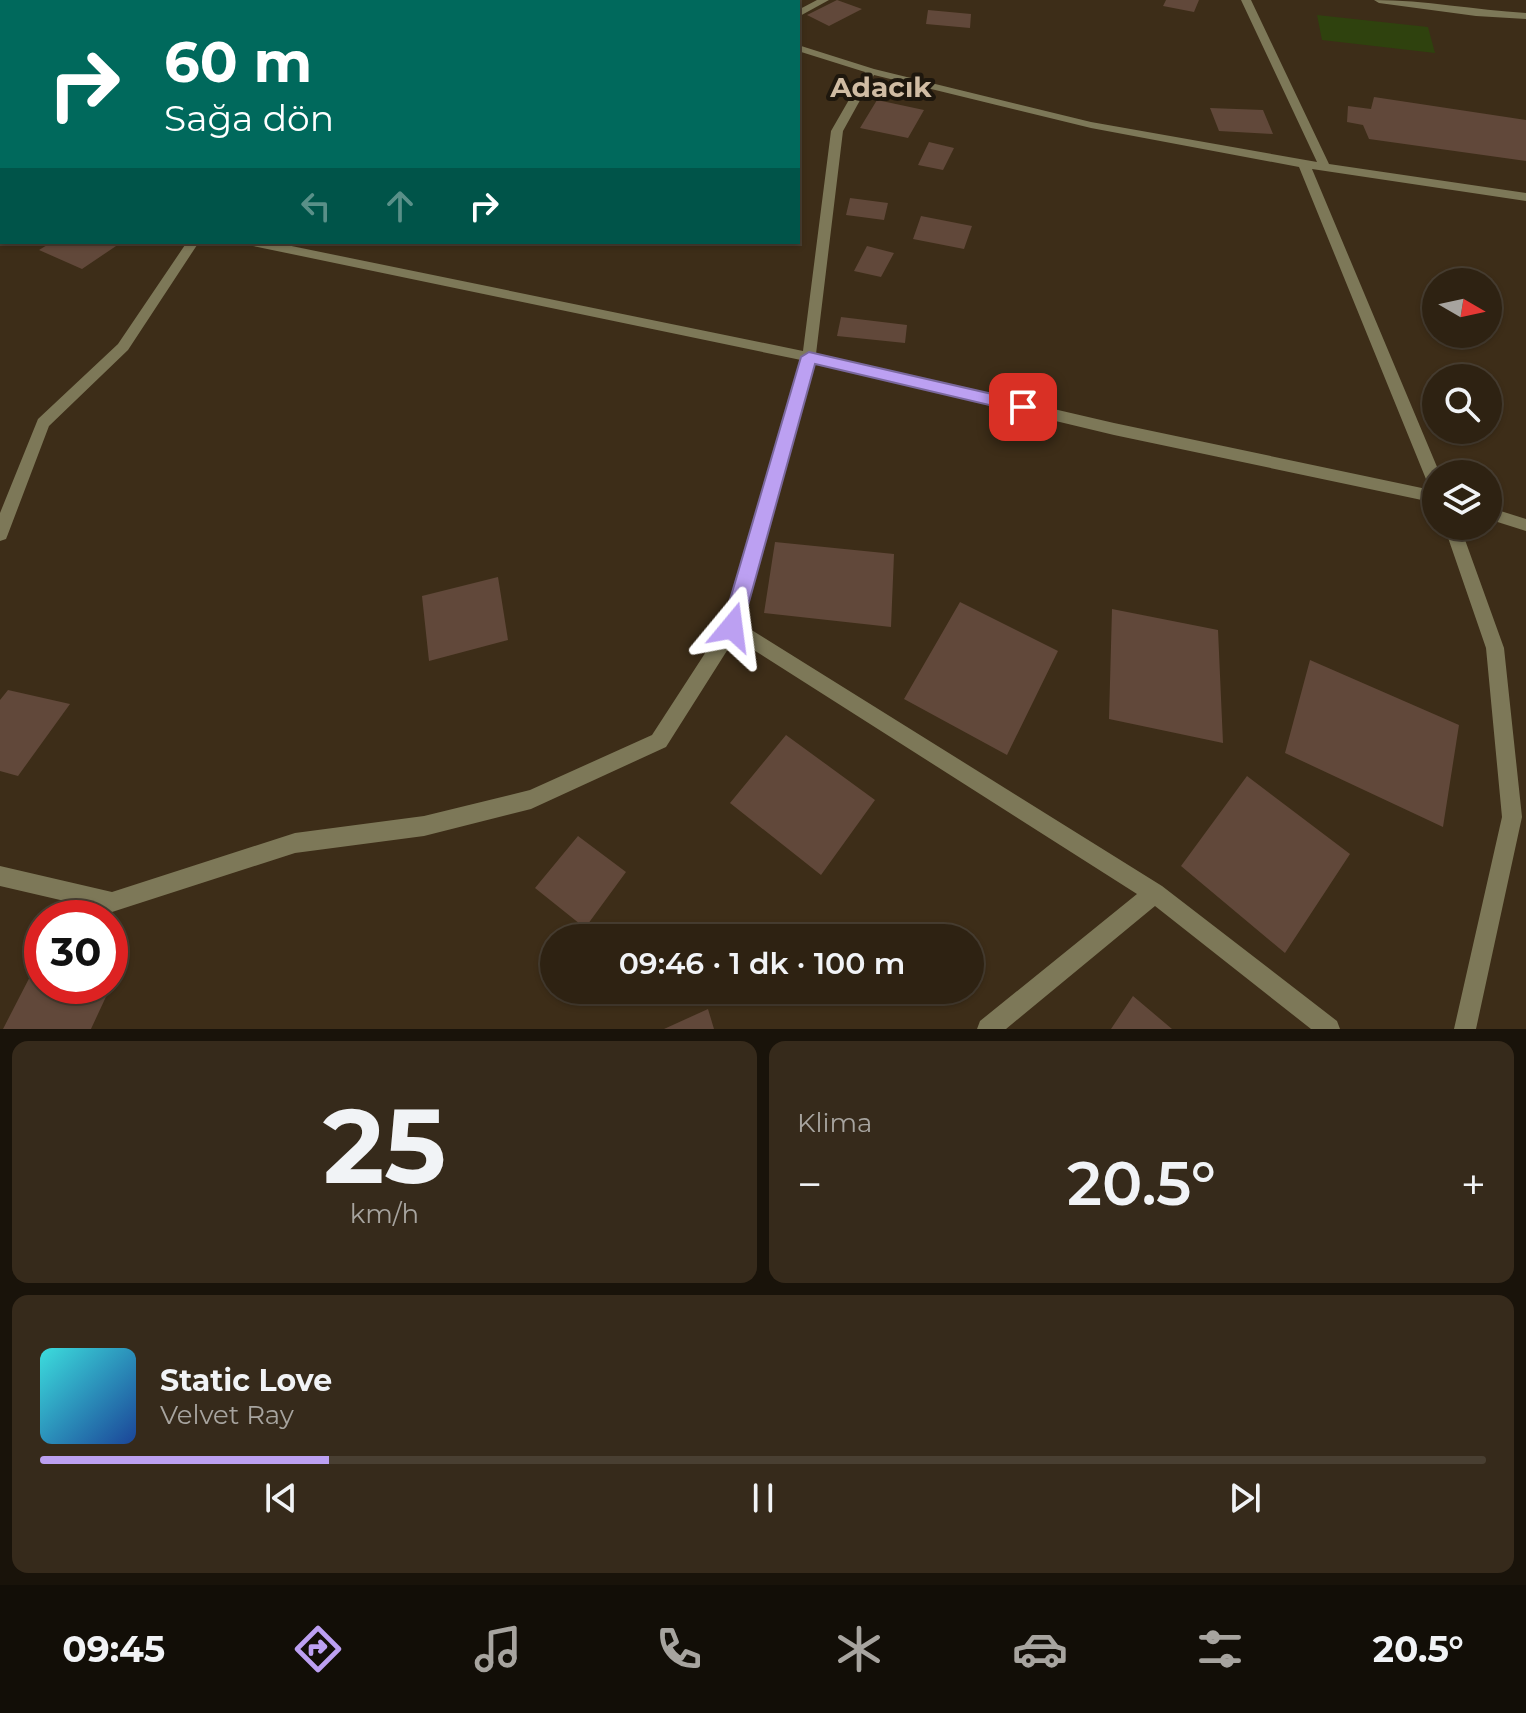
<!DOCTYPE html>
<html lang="tr">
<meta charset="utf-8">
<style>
body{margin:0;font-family:Montserrat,sans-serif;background:#362a1b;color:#f1f3f6;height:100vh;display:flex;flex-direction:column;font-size:30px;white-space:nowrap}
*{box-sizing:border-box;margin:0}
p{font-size:26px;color:#a7a49f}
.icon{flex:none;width:44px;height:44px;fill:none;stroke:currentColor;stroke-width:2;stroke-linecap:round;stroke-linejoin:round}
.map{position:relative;height:1029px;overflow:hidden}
.sheet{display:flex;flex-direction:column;gap:12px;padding:12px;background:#19130a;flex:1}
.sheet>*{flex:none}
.top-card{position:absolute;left:0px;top:0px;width:800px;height:244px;box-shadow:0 2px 6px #0004,0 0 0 2px #493f32;background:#00695c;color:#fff;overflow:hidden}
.needle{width:52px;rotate:99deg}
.buttons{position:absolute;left:1422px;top:268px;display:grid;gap:16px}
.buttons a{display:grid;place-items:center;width:80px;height:80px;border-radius:50%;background:#2e2212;box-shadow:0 2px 6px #0004,0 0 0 2px #493f32;font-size:40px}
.speed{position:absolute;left:24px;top:900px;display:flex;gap:16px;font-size:40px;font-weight:700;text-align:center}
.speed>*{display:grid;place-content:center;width:104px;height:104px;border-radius:50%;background:#2e2212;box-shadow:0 2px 6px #0004,0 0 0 2px #493f32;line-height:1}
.speed .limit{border:12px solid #d22;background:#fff;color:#111}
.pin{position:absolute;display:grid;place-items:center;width:68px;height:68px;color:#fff;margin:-34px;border-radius:16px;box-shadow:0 4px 12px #0006}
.me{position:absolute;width:88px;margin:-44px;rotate:16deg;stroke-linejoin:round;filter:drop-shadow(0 0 6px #0008)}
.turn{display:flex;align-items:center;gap:28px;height:168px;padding:0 32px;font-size:36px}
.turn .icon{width:104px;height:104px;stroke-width:2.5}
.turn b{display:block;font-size:56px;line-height:68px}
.lanes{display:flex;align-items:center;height:76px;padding:0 32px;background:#0003;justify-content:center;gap:40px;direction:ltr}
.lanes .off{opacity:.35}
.big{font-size:60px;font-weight:600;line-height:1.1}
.sheet .widget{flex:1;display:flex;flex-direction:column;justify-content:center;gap:12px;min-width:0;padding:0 28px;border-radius:16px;background:#362a1b}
.sheet .dial{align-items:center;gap:0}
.dial b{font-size:104px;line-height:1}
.song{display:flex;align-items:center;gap:24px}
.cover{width:96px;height:96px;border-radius:12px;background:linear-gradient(135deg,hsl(180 70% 55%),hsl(220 70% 35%))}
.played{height:8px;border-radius:4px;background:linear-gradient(90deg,#bca0f2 20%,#493f32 20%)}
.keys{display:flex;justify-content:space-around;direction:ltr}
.heat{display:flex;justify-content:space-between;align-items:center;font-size:44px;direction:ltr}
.sheet .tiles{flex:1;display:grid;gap:12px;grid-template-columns:1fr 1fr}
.widget:last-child{grid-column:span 2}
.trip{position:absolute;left:540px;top:924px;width:444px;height:80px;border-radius:40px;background:#2e2212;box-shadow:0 2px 6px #0004,0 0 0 2px #493f32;font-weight:600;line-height:80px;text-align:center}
.tabs{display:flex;height:128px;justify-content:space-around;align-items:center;background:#120e07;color:#a7a49f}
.tabs .icon{width:56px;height:56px}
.tabs .on{color:#bca0f2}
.tabs b{font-size:36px;color:#f1f3f6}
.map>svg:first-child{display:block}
.green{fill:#2f420e}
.building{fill:#61483a}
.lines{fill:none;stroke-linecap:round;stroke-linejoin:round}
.minor{fill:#7d7858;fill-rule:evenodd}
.route{fill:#bca0f2;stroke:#7a689d;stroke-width:2}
.labels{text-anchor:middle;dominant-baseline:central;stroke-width:8;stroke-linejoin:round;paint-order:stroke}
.far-district-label{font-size:28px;font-weight:bold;fill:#d0bca3;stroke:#1e170d}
</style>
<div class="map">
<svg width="1526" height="1029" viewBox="0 0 1526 1029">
<rect width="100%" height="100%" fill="#3d2d18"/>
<!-- green -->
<path class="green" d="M 1317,15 L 1428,27 L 1435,53 L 1322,40 Z"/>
<!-- building -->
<path class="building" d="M 837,0 L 862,9 L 829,26 L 807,15 Z
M 1166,0 L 1199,0 L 1194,12 L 1163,6 Z
M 928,10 L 971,14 L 970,28 L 926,24 Z
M 1374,97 L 1526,120 L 1526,161 L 1369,139 L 1363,125 L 1347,122 L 1348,106 L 1371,109 Z
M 877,100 L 924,110 L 908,138 L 860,128 Z
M 1210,108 L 1263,110 L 1273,134 L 1219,131 Z
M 929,142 L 954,148 L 943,170 L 918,165 Z
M 850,198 L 888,203 L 884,220 L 846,215 Z
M 921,216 L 972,226 L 964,249 L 913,239 Z
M 52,242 L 122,242 L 82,269 L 39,250 Z
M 867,246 L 894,253 L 881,277 L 854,271 Z
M 841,317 L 907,325 L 905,343 L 837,336 Z
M 775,542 L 894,554 L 891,627 L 764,613 Z
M 498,577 L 508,640 L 429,661 L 422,596 Z
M 960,602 L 1058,651 L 1007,755 L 904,699 Z
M 1112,609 L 1218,630 L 1223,743 L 1109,719 Z
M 1310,660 L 1459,725 L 1443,827 L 1285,753 Z
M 8,690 L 70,704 L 18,776 L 0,771 L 0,700 Z
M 786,735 L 875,800 L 821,875 L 730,803 Z
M 1247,776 L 1350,854 L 1285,953 L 1181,866 Z
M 578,836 L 626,872 L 585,928 L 535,888 Z
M 37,963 L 42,964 L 42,986 L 110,986 L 110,972 L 117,973 L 91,1029 L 3,1029 Z
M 1133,996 L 1172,1029 L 1111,1029 Z
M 708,1009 L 714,1029 L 664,1029 Z"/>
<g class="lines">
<!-- minor -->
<path class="minor" d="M 125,0 L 135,0 L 124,2 Z
M 424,0 L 434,0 L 423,2 Z
M 609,0 L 623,0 L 625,2 L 611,2 Z
M 817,0 L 829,0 L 798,17 L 798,10 Z
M 1241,0 L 1251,0 L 1329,164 L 1526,193 L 1526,201 L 1312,169 L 1440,474 L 1436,474 L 1436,490 L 1428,484 L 1299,167 L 1091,128 L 874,75 L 843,131 L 816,354 L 1114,423 L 1436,491 L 1436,503 L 1114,435 L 814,363 L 742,624 L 1162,886 L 1337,1021 L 1340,1029 L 1311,1029 L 1155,906 L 1006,1029 L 977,1029 L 980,1021 L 1137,894 L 735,638 L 666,747 L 531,809 L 424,836 L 295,853 L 112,912 L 0,886 L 0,866 L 112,892 L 295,833 L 424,816 L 530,790 L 652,735 L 724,624 L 801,360 L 253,246 L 247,242 L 272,242 L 803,351 L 831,131 L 865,72 L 798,51 L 798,45 L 874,69 L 1091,122 L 1317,162 Z
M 1374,0 C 1425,0 1475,10 1526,13 L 1526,19 L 1476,16 L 1379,3 Z
M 0,200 L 2,200 L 2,208 L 0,208 Z
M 187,242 L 199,242 L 128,350 L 49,426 L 8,534 L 6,539 L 0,541 L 0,513 L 38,419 L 118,344 Z
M 1488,507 L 1526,519 L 1526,531 L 1488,519 Z
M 1444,526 L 1460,526 L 1504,648 L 1522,817 L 1476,1029 L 1454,1029 L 1502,817 L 1486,648 Z"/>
</g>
<!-- route -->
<path class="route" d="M 809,352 L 1023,401 L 1031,407 L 1023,413 L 815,364 L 742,627 L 739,634 L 732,636 L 725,634 L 722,627 L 801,357 Z"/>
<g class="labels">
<!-- far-district labels -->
<g class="far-district-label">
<text x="881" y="87">Adacık</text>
</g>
</g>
</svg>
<div class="buttons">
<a><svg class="needle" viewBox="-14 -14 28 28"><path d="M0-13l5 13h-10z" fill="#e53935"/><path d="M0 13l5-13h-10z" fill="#a7a49f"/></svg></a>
<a><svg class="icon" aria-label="search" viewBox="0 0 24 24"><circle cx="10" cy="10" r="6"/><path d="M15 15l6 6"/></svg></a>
<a><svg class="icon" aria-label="layers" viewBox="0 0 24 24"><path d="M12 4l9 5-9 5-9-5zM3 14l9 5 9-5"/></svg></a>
</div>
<div class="speed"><div class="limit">30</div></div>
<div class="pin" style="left:1023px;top:407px;background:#d93025"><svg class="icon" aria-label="arrive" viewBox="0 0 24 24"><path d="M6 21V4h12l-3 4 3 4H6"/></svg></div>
<svg class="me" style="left:732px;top:627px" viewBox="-20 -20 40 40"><path d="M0-17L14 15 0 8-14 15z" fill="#bca0f2" stroke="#fff" stroke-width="4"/></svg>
<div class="trip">09:46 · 1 dk · 100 m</div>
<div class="top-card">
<div class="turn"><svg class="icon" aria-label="right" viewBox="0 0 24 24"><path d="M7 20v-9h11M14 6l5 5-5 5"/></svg><div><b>60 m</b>Sağa dön</div></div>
<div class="lanes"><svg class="icon off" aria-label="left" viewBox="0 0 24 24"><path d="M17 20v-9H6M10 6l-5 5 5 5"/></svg><svg class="icon off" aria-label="ahead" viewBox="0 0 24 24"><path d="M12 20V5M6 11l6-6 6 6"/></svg><svg class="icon" aria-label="right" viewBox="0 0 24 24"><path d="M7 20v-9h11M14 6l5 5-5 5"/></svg></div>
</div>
</div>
<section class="sheet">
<div class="tiles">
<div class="widget dial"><b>25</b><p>km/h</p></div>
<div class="widget"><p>Klima</p>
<div class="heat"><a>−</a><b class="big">20.5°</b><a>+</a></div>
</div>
<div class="widget">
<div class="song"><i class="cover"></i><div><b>Static Love</b><p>Velvet Ray</p></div></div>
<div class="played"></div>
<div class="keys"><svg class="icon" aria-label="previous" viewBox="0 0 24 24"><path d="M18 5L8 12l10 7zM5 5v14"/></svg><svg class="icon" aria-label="pause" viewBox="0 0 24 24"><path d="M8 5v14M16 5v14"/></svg><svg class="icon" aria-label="next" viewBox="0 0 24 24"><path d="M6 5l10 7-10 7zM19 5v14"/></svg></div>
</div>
</div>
</section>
<nav class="tabs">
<b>09:45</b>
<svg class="icon on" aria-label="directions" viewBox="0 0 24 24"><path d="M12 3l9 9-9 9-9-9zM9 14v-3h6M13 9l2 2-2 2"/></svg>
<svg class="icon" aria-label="music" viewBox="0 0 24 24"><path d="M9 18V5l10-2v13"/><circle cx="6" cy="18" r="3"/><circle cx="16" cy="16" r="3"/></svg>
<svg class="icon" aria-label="phone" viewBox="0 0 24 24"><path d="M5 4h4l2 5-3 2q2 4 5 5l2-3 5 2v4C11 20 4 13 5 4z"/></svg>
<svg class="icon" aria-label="climate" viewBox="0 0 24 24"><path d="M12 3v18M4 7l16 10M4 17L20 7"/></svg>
<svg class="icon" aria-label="car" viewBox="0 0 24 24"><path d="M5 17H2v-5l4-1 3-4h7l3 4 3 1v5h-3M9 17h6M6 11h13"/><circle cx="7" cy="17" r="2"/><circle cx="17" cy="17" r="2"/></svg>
<svg class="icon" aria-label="filters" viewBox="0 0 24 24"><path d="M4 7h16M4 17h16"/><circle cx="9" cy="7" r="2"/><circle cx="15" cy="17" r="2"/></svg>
<b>20.5°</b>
</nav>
